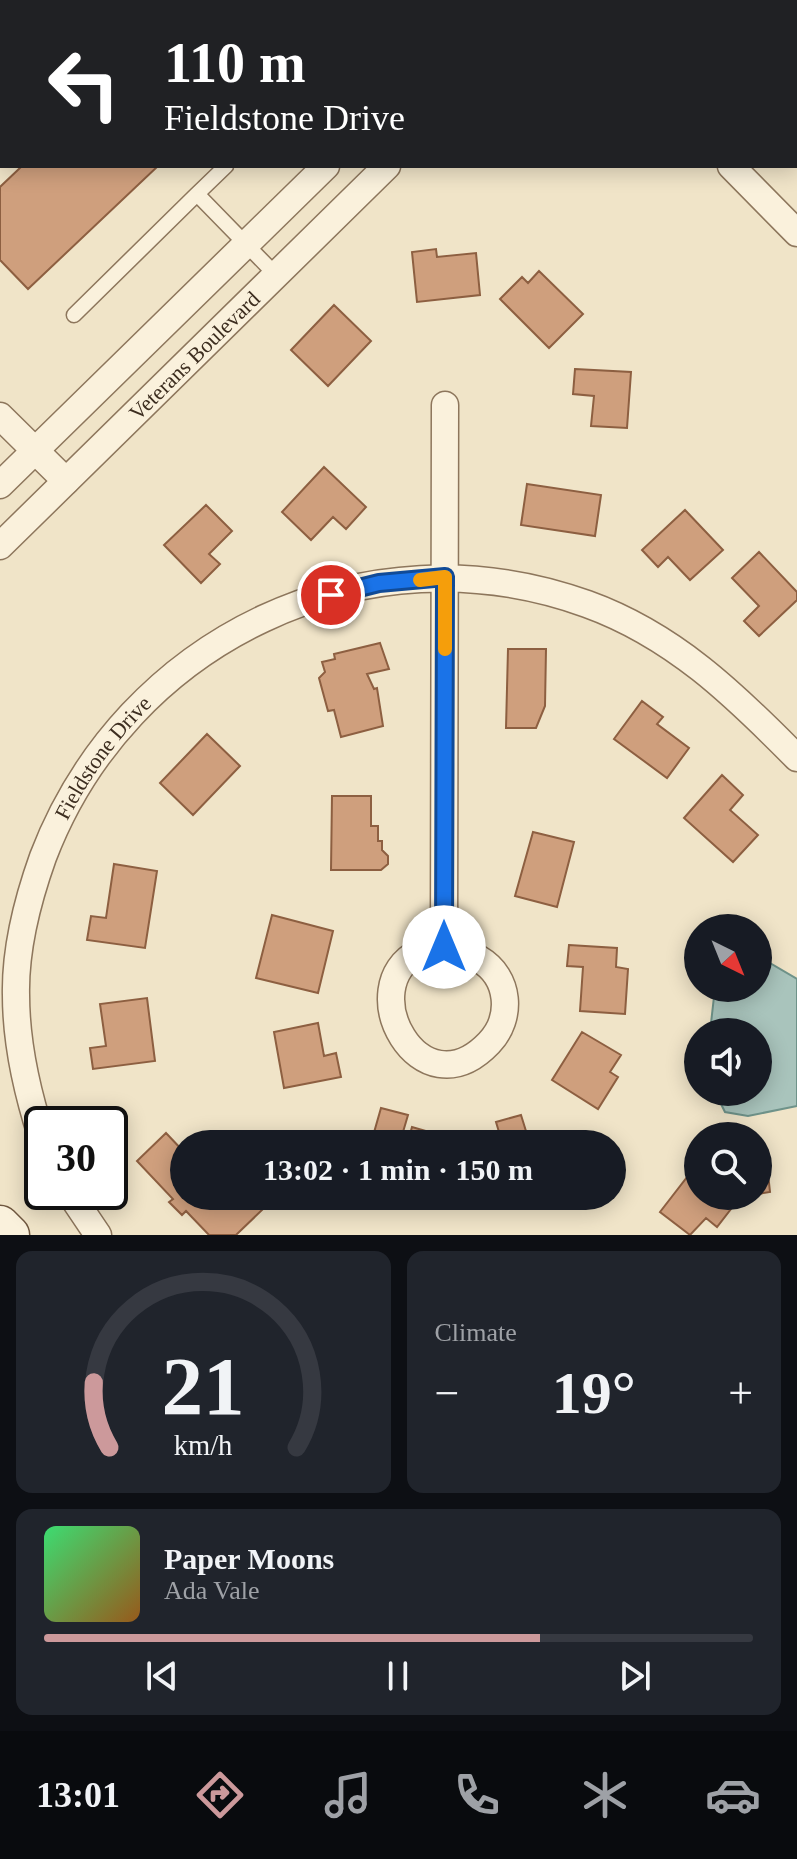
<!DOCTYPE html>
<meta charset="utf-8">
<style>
body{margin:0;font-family:"Times New Roman",serif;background:#20242c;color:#f1f3f6;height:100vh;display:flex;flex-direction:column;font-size:30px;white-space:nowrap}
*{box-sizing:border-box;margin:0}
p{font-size:26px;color:#9ea1a6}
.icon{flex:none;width:44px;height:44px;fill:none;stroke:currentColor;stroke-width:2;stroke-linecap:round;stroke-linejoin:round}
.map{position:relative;height:1235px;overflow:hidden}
.details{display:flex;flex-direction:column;gap:16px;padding:16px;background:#0d0f14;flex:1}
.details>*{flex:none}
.banner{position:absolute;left:0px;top:0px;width:798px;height:168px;box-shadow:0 4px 20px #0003;background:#202124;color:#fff;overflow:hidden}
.needle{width:52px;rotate:137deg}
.controls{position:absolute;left:684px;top:914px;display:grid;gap:16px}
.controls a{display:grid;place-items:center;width:88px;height:88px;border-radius:50%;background:#171b24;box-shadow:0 4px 20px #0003;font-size:40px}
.speed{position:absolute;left:24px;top:1106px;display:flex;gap:16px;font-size:40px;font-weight:700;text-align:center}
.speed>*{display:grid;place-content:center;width:104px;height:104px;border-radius:50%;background:#171b24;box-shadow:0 4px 20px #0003;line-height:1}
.speed .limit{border:4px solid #111;border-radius:12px;background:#fff;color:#111}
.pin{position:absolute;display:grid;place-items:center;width:68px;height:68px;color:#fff;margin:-34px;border:4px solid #fff;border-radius:50%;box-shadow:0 2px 8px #0007}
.me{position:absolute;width:88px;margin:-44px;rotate:0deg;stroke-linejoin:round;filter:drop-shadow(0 0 6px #0008)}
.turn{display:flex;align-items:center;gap:28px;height:168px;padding:0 32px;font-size:36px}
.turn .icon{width:104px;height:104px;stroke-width:2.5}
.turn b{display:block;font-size:56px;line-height:68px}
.big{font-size:60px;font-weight:800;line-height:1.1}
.details .widget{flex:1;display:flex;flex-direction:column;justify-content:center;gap:12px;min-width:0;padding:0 28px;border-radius:16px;background:#20242c}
.details .dial{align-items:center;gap:0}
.dial svg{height:208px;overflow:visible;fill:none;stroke:#363941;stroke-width:7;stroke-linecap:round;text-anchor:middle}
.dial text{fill:#f1f3f6;stroke:none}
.song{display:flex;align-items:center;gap:24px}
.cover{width:96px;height:96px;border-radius:12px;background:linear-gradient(135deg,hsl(140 70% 55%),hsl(30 70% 35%))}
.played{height:8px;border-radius:4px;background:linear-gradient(90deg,#cc999b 70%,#363941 70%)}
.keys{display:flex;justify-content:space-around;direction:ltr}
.heat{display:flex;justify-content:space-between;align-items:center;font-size:44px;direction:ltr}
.details .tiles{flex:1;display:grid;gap:16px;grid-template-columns:1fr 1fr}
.widget:last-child{grid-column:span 2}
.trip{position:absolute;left:170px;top:1130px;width:456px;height:80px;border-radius:40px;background:#171b24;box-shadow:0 4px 20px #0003;font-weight:800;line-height:80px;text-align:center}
.tabs{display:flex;height:128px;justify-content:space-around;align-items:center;background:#090b0e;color:#9ea1a6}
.tabs .icon{width:56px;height:56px}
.tabs .selected{color:#cc999b}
.tabs b{font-size:36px;color:#f1f3f6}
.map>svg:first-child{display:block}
.water{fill:#a9c4bc;stroke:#6f938a;stroke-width:2}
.building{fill:#cf9f7d;stroke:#8d5f41;stroke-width:2}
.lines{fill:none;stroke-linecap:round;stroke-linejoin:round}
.lane-casing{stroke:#8d765c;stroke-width:17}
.street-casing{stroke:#8d765c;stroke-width:29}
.secondary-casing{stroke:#6f573f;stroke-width:41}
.lane{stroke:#faf1dc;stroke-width:14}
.street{stroke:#faf1dc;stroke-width:26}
.secondary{stroke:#faf1dc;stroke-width:38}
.route-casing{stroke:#114b97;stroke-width:20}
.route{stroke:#1a73e8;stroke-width:14}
.slow{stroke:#f59e0b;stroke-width:14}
.labels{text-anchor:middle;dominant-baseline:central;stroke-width:8;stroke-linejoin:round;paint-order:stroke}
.street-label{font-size:22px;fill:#3d2e20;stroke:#f7eed8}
</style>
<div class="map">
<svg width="797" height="1235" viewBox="0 0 797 1235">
<rect width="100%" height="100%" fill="#f0e4c8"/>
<!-- water -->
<path class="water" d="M 758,956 L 797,979 L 797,1106 L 748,1116 L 725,1112 L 715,1092 L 758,1092 L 758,1032 L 710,1032 L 715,988 L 758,988 Z"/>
<!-- building -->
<path class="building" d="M 198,0 L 257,0 L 259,2 L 196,2 Z
M 713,0 L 797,0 L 797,85 L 796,2 Z
M 22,166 L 158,166 L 28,289 L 0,260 L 0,187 Z
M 436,249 L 437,257 L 476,253 L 480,295 L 417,302 L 412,252 Z
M 539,271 L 583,314 L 549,348 L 500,299 L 522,277 L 528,283 Z
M 334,305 L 371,341 L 328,386 L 291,350 Z
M 575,369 L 631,372 L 627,428 L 591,426 L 594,396 L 573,394 Z
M 324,467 L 366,507 L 346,529 L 333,517 L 311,540 L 282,512 Z
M 527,484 L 601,495 L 595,536 L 521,525 Z
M 206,505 L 232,531 L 209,554 L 220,564 L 201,583 L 164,545 Z
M 685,510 L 723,550 L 690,580 L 668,557 L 658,567 L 642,550 Z
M 759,552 L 797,592 L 797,600 L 759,636 L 744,621 L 759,606 L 732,578 Z
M 380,643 L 389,669 L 367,674 L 374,689 L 377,688 L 383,726 L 341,737 L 334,710 L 328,711 L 319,678 L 325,672 L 322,662 L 335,659 L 334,654 Z
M 508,649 L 546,649 L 545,706 L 536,728 L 506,728 Z
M 642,701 L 663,717 L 657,724 L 689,748 L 667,778 L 614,739 Z
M 207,734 L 240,766 L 193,815 L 160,783 Z
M 722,775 L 743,795 L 730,810 L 758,835 L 733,862 L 684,818 Z
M 332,796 L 371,796 L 371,826 L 378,826 L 378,841 L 382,841 L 382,850 L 388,856 L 388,864 L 381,870 L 331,870 Z
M 533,832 L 574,842 L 557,907 L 515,896 Z
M 114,864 L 157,871 L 145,948 L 87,940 L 91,916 L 106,918 Z
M 272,915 L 333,931 L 318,993 L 256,978 Z
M 569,945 L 617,948 L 616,967 L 628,969 L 625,1014 L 580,1011 L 583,967 L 567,966 Z
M 147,998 L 155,1061 L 93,1069 L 90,1048 L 106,1046 L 100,1004 Z
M 318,1023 L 324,1056 L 336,1053 L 341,1077 L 284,1088 L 274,1032 Z
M 582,1032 L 621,1055 L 610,1072 L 618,1077 L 598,1109 L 552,1080 Z
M 381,1108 L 408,1115 L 403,1132 L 410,1134 L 412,1127 L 429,1132 L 427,1138 L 441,1141 L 441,1144 L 371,1143 Z
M 521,1115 L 530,1144 L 496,1144 L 502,1142 L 496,1122 Z
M 166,1133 L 184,1152 L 184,1196 L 251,1196 L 263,1209 L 236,1235 L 209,1235 L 186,1211 L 182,1215 L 169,1202 L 173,1199 L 137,1161 Z
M 766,1155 L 770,1192 L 758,1194 L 758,1156 Z
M 698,1163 L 698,1196 L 741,1196 L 717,1227 L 706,1218 L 690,1235 L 660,1212 Z"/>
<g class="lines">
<!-- lane casing -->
<g class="lane-casing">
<path id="lane" d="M 307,0 L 309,2
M 47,2 L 49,0
M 141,2 L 143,0
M 0,134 L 2,132
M 197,194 L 226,166
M 74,315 L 197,194 L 276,275"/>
</g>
<!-- street casing -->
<g class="street-casing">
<g id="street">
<path d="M 412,0 L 414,2"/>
<path d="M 569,0 L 570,2"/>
<path d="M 481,2 L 482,0"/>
<path d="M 731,166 L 797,233"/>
<path d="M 0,416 L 66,481"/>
<path d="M 0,485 L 326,166"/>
<path id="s1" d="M 0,546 L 387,166"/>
<path d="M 444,947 L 445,405"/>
<path d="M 444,947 C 455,951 469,953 479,959 C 510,977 513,1018 489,1043 C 420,1115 351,986 419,952 C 426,949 436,948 444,947 Z"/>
<path id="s2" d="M 42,1138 C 27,1092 16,1044 16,995 C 15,950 28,899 43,857 C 126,639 366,524 587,604 C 673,635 734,694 797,758"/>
<path d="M 69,1192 L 98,1235"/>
</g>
</g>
<!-- secondary casing -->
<g class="secondary-casing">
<path id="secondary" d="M 0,1225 L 10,1235"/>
</g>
<!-- lane -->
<use href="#lane" class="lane"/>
<!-- street -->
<use href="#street" class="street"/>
<!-- secondary -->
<use href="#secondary" class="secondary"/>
</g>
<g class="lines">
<!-- route casing -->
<g class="route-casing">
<path id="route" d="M 331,595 L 379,583 L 445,577 L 444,947"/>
</g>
<!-- route -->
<use href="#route" class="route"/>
<!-- slow -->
<path class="slow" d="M 420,580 L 445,577 L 445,649"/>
</g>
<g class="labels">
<!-- street labels -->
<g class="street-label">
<text stroke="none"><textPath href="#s1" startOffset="272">Veterans Boulevard</textPath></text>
<text stroke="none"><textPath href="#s2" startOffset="404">Fieldstone Drive</textPath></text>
</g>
</g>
</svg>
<div class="controls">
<a><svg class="needle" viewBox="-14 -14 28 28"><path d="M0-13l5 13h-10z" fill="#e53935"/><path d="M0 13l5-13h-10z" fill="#9ea1a6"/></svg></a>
<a><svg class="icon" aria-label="sound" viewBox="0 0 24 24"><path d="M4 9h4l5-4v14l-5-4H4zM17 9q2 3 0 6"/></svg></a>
<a><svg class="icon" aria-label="search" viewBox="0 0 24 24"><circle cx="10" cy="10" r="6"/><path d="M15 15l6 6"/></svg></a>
</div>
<div class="speed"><div class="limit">30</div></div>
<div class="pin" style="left:331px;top:595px;background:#d93025"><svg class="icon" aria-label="arrive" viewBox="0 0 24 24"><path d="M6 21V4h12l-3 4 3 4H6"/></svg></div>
<svg class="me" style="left:444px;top:947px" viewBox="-20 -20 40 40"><circle r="19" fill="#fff"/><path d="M0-13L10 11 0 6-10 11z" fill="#1a73e8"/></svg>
<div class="trip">13:02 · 1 min · 150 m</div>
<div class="banner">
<div class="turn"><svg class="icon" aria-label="left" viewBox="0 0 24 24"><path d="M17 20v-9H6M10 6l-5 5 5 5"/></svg><div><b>110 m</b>Fieldstone Drive</div></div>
</div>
</div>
<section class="details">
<div class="tiles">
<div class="widget dial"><svg viewBox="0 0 100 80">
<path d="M14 69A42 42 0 1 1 86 69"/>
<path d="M14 69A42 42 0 0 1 8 44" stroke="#cc999b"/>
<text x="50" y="56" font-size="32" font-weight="700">21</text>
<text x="50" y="72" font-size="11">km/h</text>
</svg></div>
<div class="widget"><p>Climate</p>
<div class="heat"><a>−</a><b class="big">19°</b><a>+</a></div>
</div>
<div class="widget">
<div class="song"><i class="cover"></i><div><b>Paper Moons</b><p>Ada Vale</p></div></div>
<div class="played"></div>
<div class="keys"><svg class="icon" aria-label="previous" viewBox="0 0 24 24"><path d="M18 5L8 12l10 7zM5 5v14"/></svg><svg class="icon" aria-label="pause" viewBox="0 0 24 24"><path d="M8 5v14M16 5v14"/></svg><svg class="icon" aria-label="next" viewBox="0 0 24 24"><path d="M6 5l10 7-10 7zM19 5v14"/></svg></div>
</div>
</div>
</section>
<nav class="tabs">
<b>13:01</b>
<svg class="icon selected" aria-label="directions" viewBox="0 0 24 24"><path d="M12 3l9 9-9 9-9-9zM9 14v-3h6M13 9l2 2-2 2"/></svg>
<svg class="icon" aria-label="music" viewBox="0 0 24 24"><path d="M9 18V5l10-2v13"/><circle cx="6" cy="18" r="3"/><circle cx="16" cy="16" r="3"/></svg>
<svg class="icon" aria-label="phone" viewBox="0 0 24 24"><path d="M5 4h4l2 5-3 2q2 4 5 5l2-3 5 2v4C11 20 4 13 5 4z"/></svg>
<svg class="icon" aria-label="climate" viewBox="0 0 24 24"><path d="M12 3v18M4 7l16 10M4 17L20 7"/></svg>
<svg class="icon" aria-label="car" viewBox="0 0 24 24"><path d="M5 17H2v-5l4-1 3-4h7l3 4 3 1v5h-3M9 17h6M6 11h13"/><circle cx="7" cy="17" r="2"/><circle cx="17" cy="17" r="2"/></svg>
</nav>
